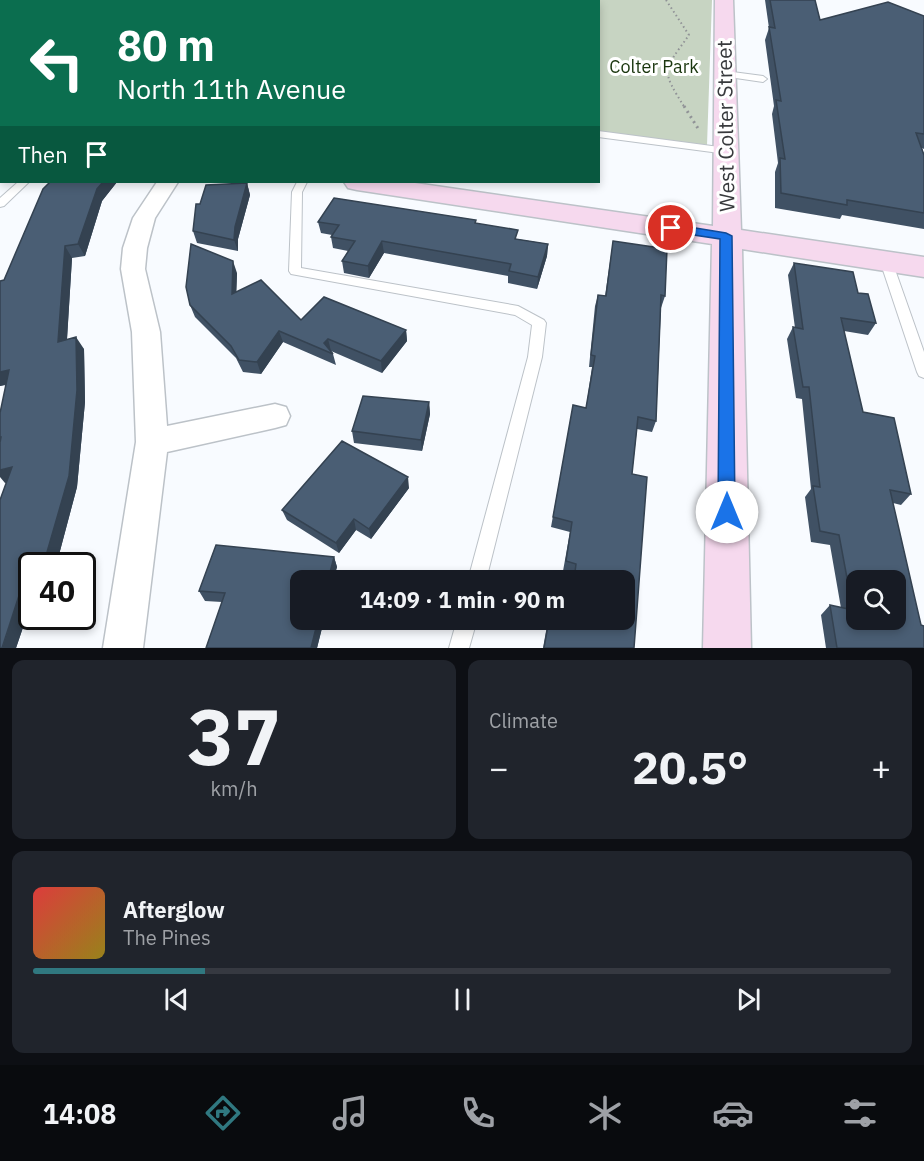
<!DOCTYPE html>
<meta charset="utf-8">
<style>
body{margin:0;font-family:"IBM Plex Sans",sans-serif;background:#20242c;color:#f1f3f6;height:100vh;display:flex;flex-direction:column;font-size:22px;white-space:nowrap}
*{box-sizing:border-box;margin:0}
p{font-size:20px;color:#9ea1a6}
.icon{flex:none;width:33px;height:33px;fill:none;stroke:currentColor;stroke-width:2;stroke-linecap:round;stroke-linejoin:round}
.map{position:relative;height:648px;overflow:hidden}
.side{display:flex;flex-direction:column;gap:12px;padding:12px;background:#0d0f14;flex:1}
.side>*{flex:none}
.guide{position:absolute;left:0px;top:0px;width:600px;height:183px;box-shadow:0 3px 9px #0003;background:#0b6e4f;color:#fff;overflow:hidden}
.tools{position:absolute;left:846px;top:570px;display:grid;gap:12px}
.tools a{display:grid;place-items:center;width:60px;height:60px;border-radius:12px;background:#171b24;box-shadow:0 3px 9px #0003;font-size:30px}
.speed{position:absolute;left:18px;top:552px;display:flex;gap:12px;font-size:30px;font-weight:700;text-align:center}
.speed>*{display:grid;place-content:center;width:78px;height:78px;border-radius:50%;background:#171b24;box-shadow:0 3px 9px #0003;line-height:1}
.speed .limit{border:3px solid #111;border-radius:9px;background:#fff;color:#111}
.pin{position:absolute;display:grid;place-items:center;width:51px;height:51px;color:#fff;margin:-26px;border:3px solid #fff;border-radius:50%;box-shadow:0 2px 6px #0007}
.me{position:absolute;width:66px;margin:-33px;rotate:0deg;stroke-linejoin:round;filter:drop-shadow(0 0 4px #0008)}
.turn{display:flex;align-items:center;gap:21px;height:126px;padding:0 18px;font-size:27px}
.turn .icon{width:78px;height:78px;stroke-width:2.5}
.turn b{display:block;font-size:42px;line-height:51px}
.then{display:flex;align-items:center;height:57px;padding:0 18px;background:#0003;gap:12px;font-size:22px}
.big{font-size:45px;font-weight:700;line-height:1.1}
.side .widget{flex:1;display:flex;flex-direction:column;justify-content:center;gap:9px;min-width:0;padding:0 21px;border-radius:12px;background:#20242c}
.side .dial{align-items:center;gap:0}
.dial b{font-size:78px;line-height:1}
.song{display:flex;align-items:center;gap:18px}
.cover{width:72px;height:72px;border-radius:9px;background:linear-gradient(135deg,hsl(0 70% 55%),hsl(50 70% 35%))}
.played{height:6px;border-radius:3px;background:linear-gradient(90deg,#307880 20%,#363941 20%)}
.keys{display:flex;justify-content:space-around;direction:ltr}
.heat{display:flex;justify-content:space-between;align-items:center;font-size:33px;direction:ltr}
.side .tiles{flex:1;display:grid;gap:12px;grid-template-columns:1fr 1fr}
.widget:last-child{grid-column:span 2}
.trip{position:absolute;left:290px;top:570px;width:345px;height:60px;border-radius:12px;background:#171b24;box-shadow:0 3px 9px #0003;font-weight:700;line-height:60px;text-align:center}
.dock{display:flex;height:96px;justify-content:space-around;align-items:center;background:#090b0e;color:#9ea1a6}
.dock .icon{width:42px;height:42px}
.dock .selected{color:#307880}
.dock b{font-size:27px;color:#f1f3f6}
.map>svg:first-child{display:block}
.green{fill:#c7d4c2}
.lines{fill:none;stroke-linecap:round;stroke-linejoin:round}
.lane-casing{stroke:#bcc2c8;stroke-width:2}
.street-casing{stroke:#bcc2c8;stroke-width:3}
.secondary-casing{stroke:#bcc2c8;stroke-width:3}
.path-far1{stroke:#909296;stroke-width:2;stroke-dasharray:1.5 3;stroke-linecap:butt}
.path{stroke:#909296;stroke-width:3;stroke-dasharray:2 4;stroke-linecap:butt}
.lane{fill:#fff;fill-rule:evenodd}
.street{fill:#fff;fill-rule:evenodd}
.secondary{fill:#f6d9ee;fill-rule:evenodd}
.wall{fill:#405164}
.shaded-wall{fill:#344251}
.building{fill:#4a5e74;stroke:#344251;stroke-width:1.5;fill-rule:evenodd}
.route{fill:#1a73e8;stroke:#114b97;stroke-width:1.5}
.labels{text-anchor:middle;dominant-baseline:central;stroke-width:6;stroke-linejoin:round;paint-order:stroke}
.far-park-label{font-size:18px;fill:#1a360e;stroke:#fff}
.street-label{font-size:21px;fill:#383a3d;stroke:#fff}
</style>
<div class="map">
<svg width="924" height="648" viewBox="0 0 924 648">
<rect width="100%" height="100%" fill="#f8fbff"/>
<!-- green -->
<path class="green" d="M 457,0 L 712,0 L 707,145 L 599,131 L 598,2 L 455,2 Z"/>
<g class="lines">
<!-- lane casing -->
<g class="lane-casing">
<path id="lane" d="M 448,0 L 456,0 L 447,2 Z
M 725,71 L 763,76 L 767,79 L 763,82 L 722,76 L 722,72 Z
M 598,131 L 727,148 L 732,151 L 727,154 L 598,137 Z
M 18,182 L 29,182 L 4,206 L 0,207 L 0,198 Z
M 297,182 L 307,182 L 302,192 L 301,268 L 518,306 L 544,320 L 546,323 L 542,357 L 486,580 L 468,580 L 528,357 L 532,325 L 515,315 L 291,274 L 289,271 L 292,192 Z
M 886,257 L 892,261 L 924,352 L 924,378 L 919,376 L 917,372 L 880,261 Z
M 457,620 L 477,620 L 469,648 L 449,648 Z"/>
</g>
<!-- street casing -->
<g class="street-casing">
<path id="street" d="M 143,0 L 159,0 L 142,2 Z
M 337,0 L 352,0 L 336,2 Z
M 0,95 L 2,95 L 0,107 Z
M 157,182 L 178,182 L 155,218 L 147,248 L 145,269 L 160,332 L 167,426 L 275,404 L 286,407 L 290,416 L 286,425 L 275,428 L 167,452 L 143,648 L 103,648 L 136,442 L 132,332 L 121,269 L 123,248 L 133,218 Z"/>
</g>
<!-- secondary casing -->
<g class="secondary-casing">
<path id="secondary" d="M 715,0 L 733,0 L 741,230 L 924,257 L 924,277 L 742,249 L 751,648 L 703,648 L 712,244 L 357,190 L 348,188 L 344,182 L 408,182 L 713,226 Z
M 0,121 L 2,121 L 2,135 L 0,135 Z"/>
</g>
<!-- path-far1 -->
<path class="path-far1" d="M 666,0 L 689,35 C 663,72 660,68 685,108"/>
<!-- path -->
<path class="path" d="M 684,106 L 699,130"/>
<!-- lane -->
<use href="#lane" class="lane"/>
<!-- street -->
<use href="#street" class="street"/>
<!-- secondary -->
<use href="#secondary" class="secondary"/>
</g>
<!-- wall -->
<path class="wall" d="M 0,0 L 116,0 L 114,2 L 2,2 L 2,71 L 0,71 Z
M 765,0 L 815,0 L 820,20 L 924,16 L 924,149 L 922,148 L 924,155 L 924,229 L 842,215 L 840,219 L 775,208 L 775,172 L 778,163 L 772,114 L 774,106 L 765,40 L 769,28 Z
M 50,182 L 117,182 L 102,201 L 85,256 L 72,258 L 67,340 L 84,349 L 85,402 L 77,487 L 56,566 L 32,566 L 32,601 L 16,648 L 6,482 L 5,483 L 6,385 L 0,386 L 0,281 L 4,280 Z
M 247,183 L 250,195 L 238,239 L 238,251 L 197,243 L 193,231 L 200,204 Z
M 318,222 L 476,223 L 517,239 L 548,244 L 547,256 L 537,289 L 508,283 L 508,276 L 384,253 L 369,278 L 344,273 L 342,261 L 348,251 L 333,248 L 331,237 L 332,235 L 321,233 Z
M 613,241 L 665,296 L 661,308 L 656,421 L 652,432 L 637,429 L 632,474 L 634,648 L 543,648 L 548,620 L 566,622 L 566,620 L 624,620 L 624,580 L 572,580 L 573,574 L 563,571 L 570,532 L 551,527 L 573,405 L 586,408 L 592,367 L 589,367 L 595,306 L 598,295 L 605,296 Z
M 794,263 L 858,293 L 876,323 L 868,335 L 844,331 L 863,412 L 911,494 L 901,505 L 893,503 L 924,648 L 826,648 L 821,615 L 830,605 L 841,608 L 830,545 L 811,542 L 805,497 L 811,489 L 802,399 L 796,398 L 787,339 L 793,327 L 795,328 L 788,275 Z
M 237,273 L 236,292 L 301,320 L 406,330 L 407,341 L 382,373 L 331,351 L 333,354 L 336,365 L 283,342 L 261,374 L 243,372 L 236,358 L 195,317 L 190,305 Z
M 429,402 L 430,414 L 422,451 L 354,443 L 352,431 Z
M 409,488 L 371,539 L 356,530 L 339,553 L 287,520 L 282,510 Z
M 334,557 L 337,567 L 333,580 L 300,580 L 300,620 L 324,620 L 317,648 L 206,648 L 222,602 L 205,601 L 199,591 Z"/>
<!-- shaded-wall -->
<path class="shaded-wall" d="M 98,0 L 116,0 L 114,2 L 95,2 Z
M 297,0 L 311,0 L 309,2 L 295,2 Z
M 1,141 L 2,157 L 0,158 L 0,142 Z
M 103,182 L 117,182 L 102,201 L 85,256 L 78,244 L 97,189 Z
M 247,183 L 250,195 L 238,239 L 238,251 L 234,240 L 235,227 Z
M 382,241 L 384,253 L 369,278 L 368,266 Z
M 548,244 L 547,256 L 537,289 L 538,277 Z
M 65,246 L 72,258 L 66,354 L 58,342 Z
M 233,261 L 237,273 L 236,306 L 232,294 Z
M 406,330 L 407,341 L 382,373 L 381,361 Z
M 279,331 L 283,342 L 261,374 L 257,362 Z
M 76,337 L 84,349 L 85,402 L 77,487 L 56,566 L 43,566 Z
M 328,339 L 331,351 L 324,343 Z
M 9,370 L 18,381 L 0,386 L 0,372 Z
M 429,402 L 430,414 L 422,451 L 421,440 Z
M 12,467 L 21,478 L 5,483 L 0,477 L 0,470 Z
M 408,477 L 409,488 L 371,539 L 369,529 Z
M 354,519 L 356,530 L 339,553 L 336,543 Z
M 334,557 L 337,567 L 333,580 L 328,580 Z
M 27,571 L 32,575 L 32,601 L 16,648 L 2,648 Z
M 318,620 L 324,620 L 317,648 L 311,648 Z"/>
<!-- building -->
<path class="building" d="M 0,0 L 98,0 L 95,2 L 2,2 L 2,60 L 0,61 Z
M 155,0 L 297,0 L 295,2 L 156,2 Z
M 770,0 L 815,0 L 820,20 L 888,2 L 924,16 L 924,134 L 916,133 L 924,155 L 924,213 L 847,200 L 847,205 L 781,193 L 780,158 L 785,159 L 776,100 L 781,101 L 769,27 L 775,28 Z
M 50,182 L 103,182 L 97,189 L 78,244 L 65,246 L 58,342 L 76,337 L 77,390 L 69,476 L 43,566 L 32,566 L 32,570 L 27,571 L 2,648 L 0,648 L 0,500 L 12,467 L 0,470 L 0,443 L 1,437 L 0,437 L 0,413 L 9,370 L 0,372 L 0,281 L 4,280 L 43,189 Z
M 247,183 L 235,227 L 234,240 L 193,231 L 196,204 L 200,204 L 206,185 Z
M 334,198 L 476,220 L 475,223 L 518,230 L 515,239 L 548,244 L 538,277 L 509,271 L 511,264 L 382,241 L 368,266 L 342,261 L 355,241 L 331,237 L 339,225 L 318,222 Z
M 613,241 L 667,249 L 665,296 L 661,295 L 656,421 L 638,417 L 632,474 L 647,477 L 634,648 L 544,648 L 549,620 L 558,620 L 567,622 L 568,620 L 624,620 L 624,580 L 574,580 L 576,564 L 566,561 L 572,522 L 553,517 L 573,405 L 586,408 L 595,356 L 591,355 L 598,295 L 606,296 Z
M 191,244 L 233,261 L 232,294 L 261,280 L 301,320 L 324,297 L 406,330 L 381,361 L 328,339 L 324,343 L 333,354 L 279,331 L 257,362 L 239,360 L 231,346 L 190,305 L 186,287 Z
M 794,263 L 853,272 L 858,293 L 868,294 L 876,323 L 841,318 L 863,412 L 894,418 L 911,494 L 890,490 L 921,625 L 924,626 L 924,648 L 837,648 L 830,605 L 853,610 L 839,535 L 820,531 L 813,486 L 820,487 L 809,387 L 803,387 L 793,327 L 803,329 ZM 856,580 L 896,580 L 896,620 L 856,620 Z
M 363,396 L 429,402 L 421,440 L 352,431 Z
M 342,441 L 408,477 L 369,529 L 354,519 L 336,543 L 282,510 Z
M 216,545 L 334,557 L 328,580 L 300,580 L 300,620 L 318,620 L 311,648 L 206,648 L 225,593 L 199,591 Z"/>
<!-- route -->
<path class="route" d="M 671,224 L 726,233 L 732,236 L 735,512 L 733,518 L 727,520 L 721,518 L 718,512 L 720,239 L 667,231 L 665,228 Z"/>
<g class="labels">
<!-- far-park labels -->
<g class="far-park-label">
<text x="654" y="66">Colter Park</text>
</g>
<!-- street labels -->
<g class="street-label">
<text transform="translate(725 126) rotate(-91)">West Colter Street</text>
</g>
</g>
</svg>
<div class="tools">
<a><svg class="icon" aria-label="search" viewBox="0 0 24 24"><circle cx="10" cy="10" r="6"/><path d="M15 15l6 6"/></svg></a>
</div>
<div class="speed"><div class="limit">40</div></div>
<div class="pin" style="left:671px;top:228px;background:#d93025"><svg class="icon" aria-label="arrive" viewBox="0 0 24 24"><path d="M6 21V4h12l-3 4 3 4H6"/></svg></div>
<svg class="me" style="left:727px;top:512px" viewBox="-20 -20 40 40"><circle r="19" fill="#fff"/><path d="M0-13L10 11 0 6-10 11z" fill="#1a73e8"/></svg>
<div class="trip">14:09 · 1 min · 90 m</div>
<div class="guide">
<div class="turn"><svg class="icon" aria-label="left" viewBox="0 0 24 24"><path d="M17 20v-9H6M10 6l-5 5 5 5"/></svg><div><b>80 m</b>North 11th Avenue</div></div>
<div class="then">Then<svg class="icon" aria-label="arrive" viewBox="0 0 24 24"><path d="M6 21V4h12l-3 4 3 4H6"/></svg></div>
</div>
</div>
<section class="side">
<div class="tiles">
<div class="widget dial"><b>37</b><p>km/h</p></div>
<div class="widget"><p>Climate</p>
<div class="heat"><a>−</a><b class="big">20.5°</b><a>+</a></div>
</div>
<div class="widget">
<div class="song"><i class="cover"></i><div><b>Afterglow</b><p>The Pines</p></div></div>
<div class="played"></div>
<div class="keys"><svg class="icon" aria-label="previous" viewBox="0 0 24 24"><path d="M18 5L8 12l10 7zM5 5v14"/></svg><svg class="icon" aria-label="pause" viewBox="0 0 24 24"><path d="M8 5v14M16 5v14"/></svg><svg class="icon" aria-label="next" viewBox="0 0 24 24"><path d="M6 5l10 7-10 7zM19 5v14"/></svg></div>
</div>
</div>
</section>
<nav class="dock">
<b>14:08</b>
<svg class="icon selected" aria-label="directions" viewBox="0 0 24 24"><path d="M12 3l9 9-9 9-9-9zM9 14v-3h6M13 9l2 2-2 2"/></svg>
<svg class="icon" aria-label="music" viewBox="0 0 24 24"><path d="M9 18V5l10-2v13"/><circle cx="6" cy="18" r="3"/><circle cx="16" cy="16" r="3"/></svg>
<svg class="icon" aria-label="phone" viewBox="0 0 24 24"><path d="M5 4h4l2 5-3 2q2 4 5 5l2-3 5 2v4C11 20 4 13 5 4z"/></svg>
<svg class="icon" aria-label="climate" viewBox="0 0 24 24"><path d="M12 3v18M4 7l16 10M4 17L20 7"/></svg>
<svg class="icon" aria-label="car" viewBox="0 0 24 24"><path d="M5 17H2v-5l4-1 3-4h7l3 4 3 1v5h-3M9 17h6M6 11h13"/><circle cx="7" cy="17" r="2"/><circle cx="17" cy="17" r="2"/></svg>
<svg class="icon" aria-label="filters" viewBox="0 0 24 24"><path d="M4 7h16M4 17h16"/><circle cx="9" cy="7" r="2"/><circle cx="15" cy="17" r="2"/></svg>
</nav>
